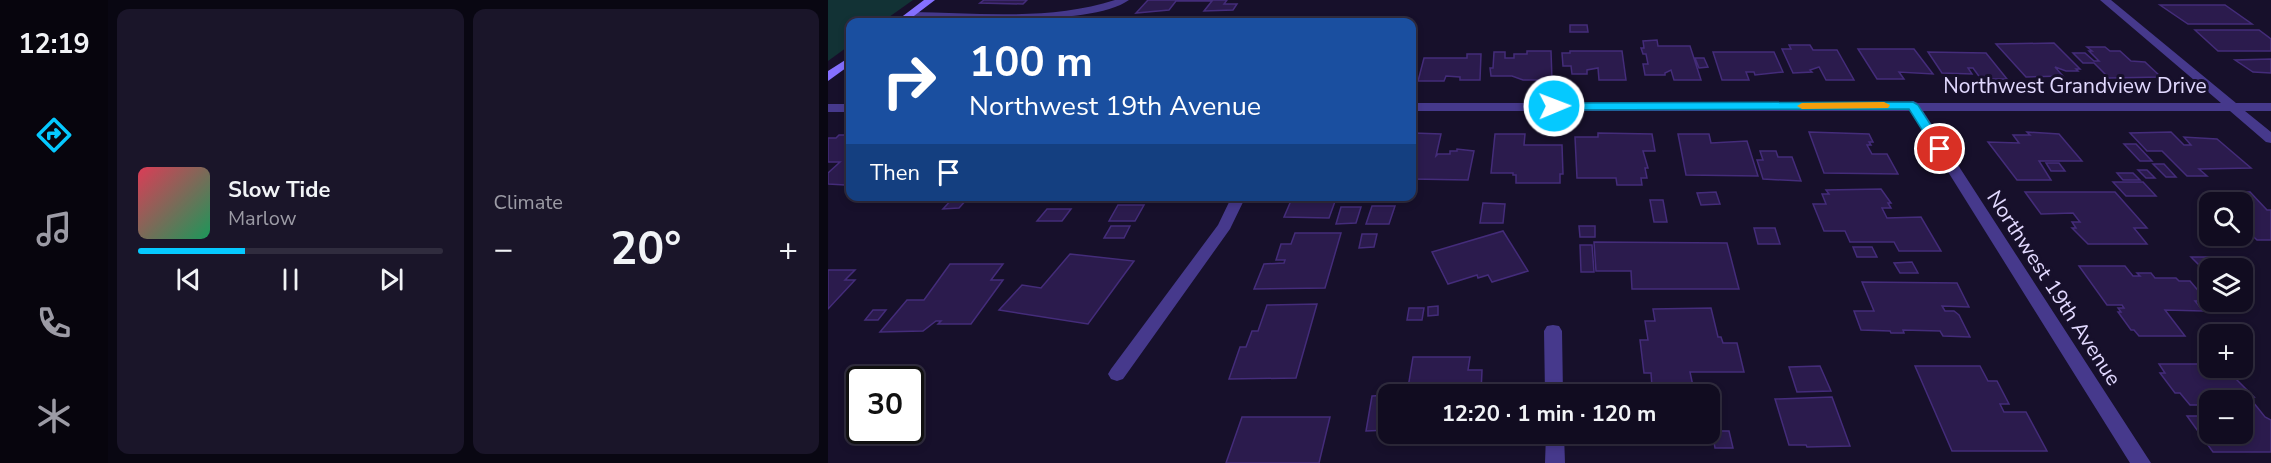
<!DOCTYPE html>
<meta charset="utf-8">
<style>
body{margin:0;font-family:"Nunito Sans",sans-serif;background:#1a1529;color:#f1f3f6;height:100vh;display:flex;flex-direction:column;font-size:22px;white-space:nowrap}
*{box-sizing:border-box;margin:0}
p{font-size:20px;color:#9c9ba5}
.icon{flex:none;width:33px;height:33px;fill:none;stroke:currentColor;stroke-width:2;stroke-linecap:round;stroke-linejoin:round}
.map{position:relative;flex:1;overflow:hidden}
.details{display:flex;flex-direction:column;gap:9px;padding:9px;background:#090712;width:720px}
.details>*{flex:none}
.top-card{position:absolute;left:18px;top:18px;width:570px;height:183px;border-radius:12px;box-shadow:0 3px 9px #0003,0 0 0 2px #302c3e;background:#1a4fa0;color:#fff;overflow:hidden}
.controls{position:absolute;left:1371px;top:192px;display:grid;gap:12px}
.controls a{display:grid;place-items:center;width:54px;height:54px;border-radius:12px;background:#110c20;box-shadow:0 3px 9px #0003,0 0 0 2px #302c3e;font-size:30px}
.speed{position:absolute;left:18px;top:366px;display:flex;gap:12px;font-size:30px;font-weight:700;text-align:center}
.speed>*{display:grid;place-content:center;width:78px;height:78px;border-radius:50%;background:#110c20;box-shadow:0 3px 9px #0003,0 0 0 2px #302c3e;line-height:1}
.speed .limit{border:3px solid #111;border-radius:9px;background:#fff;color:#111}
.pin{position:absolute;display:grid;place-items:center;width:51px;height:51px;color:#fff;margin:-26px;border:3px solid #fff;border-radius:50%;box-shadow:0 2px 6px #0007}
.me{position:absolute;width:66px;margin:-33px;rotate:89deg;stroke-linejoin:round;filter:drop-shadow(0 0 4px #0008)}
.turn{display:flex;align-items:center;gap:21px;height:126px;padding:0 24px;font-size:27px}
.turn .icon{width:78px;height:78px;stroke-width:2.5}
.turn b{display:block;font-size:42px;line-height:51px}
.then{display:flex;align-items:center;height:57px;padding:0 24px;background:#0003;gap:12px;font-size:22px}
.big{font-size:45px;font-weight:700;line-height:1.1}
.details .tile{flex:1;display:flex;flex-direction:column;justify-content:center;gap:9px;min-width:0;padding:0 21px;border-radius:12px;background:#1a1529}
.song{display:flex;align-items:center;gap:18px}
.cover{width:72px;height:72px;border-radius:9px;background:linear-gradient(135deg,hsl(350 70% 55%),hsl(150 70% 35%))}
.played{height:6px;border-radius:3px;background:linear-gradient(90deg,#05c9ff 35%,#302c3e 35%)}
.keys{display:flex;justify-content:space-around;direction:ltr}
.heat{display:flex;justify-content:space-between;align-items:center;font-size:33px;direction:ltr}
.details .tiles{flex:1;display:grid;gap:9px;grid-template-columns:repeat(2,1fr)}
.trip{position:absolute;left:550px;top:384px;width:342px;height:60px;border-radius:12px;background:#110c20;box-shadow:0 3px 9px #0003,0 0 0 2px #302c3e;font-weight:700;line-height:60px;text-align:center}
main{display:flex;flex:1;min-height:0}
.tabs{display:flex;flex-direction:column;width:108px;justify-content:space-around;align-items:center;background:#07050d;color:#9c9ba5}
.tabs .icon{width:42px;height:42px}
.tabs .active{color:#05c9ff}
.tabs b{font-size:27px;color:#f1f3f6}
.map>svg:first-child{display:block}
.green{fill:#123235}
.building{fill:#2b1b4d;stroke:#442c7a;stroke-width:1.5;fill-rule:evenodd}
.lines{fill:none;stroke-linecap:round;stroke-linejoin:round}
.lane{fill:#46398c;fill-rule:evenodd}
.street{fill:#46398c;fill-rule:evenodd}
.secondary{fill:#8570ff;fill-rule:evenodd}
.route{fill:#05c9ff;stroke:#0383a6;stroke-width:1.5}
.slow{fill:#f59e0b}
.labels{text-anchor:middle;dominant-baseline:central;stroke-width:6;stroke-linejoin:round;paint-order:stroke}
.street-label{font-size:21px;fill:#e2d9ff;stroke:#17102b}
</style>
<main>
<nav class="tabs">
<b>12:19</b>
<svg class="icon active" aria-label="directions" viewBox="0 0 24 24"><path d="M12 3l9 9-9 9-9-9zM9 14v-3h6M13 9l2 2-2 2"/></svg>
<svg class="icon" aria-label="music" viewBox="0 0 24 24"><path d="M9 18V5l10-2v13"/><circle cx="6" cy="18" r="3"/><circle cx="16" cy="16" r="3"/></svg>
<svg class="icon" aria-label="phone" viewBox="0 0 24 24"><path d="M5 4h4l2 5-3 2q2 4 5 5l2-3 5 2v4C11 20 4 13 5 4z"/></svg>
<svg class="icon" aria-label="climate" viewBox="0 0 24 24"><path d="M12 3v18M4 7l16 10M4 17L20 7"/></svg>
</nav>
<section class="details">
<div class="tiles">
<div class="tile">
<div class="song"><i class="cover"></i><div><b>Slow Tide</b><p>Marlow</p></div></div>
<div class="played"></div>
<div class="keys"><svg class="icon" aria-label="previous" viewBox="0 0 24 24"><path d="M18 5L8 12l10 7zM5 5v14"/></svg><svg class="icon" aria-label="pause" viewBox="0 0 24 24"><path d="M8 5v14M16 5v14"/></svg><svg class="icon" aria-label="next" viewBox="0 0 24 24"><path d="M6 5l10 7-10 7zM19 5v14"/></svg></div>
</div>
<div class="tile"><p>Climate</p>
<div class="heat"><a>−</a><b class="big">20°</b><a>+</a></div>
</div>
</div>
</section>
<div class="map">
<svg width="1443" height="463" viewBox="0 0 1443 463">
<rect width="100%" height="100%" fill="#17102b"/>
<!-- green -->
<path class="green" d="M 0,0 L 85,0 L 54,22 L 22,22 L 22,45 L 0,61 Z"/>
<!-- building -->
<path class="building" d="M 156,0 L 199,0 L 195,4 L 152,3 Z
M 320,0 L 399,0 L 396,4 L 409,4 L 405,10 L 376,11 L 384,1 L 348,1 L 341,10 L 308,13 Z
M 1332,5 L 1397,5 L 1424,24 L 1360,24 Z
M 742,25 L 759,25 L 760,32 L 742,32 Z
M 1367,30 L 1431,30 L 1443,39 L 1443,51 L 1390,51 Z
M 829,40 L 830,46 L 862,46 L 873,80 L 846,80 L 843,70 L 837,73 L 837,75 L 817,75 L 815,64 L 820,64 L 818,54 L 815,54 L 813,48 L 816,48 L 815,41 Z
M 1226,43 L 1252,69 L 1248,69 L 1250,71 L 1238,71 L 1227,67 L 1235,76 L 1198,77 L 1168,44 Z
M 961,45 L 982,45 L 985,50 L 1009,50 L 1026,80 L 998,80 L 991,67 L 982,70 L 984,72 L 965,73 L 954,49 L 963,49 Z
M 1259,47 L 1277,47 L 1282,51 L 1292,51 L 1303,61 L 1317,62 L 1333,77 L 1281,78 L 1266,63 L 1255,63 L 1245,53 L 1257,53 L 1266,61 L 1271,61 L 1261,51 L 1264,51 Z
M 1030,49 L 1086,49 L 1105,74 L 1071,72 L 1076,79 L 1049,79 Z
M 699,51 L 723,51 L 724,80 L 695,80 L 684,76 L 663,76 L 662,68 L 665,68 L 666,52 L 677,52 L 677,58 L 686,58 L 686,54 L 699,54 Z
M 742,51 L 794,51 L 798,80 L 771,80 L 770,68 L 759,70 L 759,74 L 744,74 L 743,66 L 735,66 L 734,53 L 742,53 Z
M 885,52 L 946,52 L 955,72 L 927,75 L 926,72 L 918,72 L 921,80 L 894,80 Z
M 1100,52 L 1158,53 L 1179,79 L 1153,79 L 1145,68 L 1140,68 L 1144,74 L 1114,73 Z
M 639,54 L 653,54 L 652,80 L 632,80 L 632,77 L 618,76 L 616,81 L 590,81 L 596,58 L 639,58 Z
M 867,58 L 876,58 L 880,67 L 871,68 Z
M 1443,59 L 1443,73 L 1425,72 L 1407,60 Z
M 981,132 L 1041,134 L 1045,142 L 1041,142 L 1043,145 L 1039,145 L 1044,154 L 1059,154 L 1070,174 L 996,173 Z
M 1199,132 L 1231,134 L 1254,161 L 1211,161 L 1223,180 L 1189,180 L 1160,142 L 1191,143 L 1185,135 L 1202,135 Z
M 1343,132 L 1356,145 L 1363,145 L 1356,137 L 1389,139 L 1423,168 L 1371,169 L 1379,176 L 1359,176 L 1334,151 L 1319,151 L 1302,133 Z
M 585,133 L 613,134 L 608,156 L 610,154 L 622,154 L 622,151 L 629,151 L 629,149 L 646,151 L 640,180 L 584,179 Z
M 770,133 L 824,134 L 827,151 L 815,151 L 820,168 L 817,168 L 819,178 L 813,178 L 814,185 L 789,185 L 788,178 L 749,178 L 747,137 L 770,137 Z
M 667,134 L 697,134 L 696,145 L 734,145 L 735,174 L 732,174 L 732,183 L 688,183 L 688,175 L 685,175 L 685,173 L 663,173 Z
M 850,134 L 881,134 L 883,143 L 919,141 L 930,176 L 858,175 Z
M 11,135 L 22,135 L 22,179 L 17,185 L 0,184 L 0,173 L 12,162 L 0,162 L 0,138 L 8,138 Z
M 1296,144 L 1308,144 L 1324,161 L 1312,161 Z
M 932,151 L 948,151 L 950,157 L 964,157 L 973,181 L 935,179 L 929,160 L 935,160 Z
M 1218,163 L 1231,163 L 1237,171 L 1223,171 Z
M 1325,164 L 1336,164 L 1348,177 L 1338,177 Z
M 1310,170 L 1319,170 L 1327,178 L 1318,178 Z
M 1289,173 L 1305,173 L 1312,180 L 1295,180 Z
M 1285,182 L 1315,182 L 1328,196 L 1298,196 Z
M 1053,189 L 1063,203 L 1060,203 L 1063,208 L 1054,208 L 1059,218 L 1093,217 L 1113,251 L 1071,251 L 1066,242 L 1022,242 L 1017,231 L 996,231 L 985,204 L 998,204 L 994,194 L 1001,194 L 998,190 Z
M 888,192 L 892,204 L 873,205 L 869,193 Z
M 1197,192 L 1287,192 L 1319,228 L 1306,228 L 1319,244 L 1260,244 L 1244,228 L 1248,228 L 1244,222 L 1252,222 L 1245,213 L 1213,214 Z
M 1422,192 L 1439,210 L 1443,210 L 1443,240 L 1429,240 L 1414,226 L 1414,202 L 1391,202 L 1381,193 Z
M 465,196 L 509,196 L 501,218 L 456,217 Z
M 125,198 L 140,198 L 131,208 L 115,209 Z
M 822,200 L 835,200 L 839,222 L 826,222 Z
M 655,203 L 677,204 L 675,223 L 652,223 Z
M 290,205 L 316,205 L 307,221 L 281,221 Z
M 544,206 L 567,206 L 561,224 L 538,224 Z
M 513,207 L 533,207 L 528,223 L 508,224 Z
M 219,209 L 243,209 L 234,221 L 209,221 Z
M 283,226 L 302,226 L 296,238 L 276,238 Z
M 751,226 L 767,226 L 767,237 L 752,237 Z
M 926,228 L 947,228 L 952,244 L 930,244 Z
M 675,231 L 700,271 L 664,282 L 660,275 L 650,278 L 649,275 L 620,284 L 604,252 Z
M 467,233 L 513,233 L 497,288 L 426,289 L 436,264 L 456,263 L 457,260 L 448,260 L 453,244 L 463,244 Z
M 534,234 L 549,234 L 546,247 L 531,248 Z
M 766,242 L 899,243 L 911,289 L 804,289 L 803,271 L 768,271 Z
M 752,245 L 764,245 L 766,272 L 753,272 Z
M 1025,247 L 1044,247 L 1049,257 L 1029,257 Z
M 242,254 L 306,261 L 260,324 L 171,310 L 194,285 L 213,288 Z
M 1363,257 L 1383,257 L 1394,268 L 1374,268 Z
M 1390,258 L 1404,258 L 1413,268 L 1399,268 Z
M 1084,262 L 1090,273 L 1072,273 L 1066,263 Z
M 122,264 L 175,264 L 163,280 L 175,280 L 143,324 L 110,324 L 113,321 L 108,321 L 95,331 L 52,332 L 79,300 L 96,300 Z
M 1251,266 L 1297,266 L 1305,276 L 1312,276 L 1309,273 L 1323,273 L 1327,278 L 1348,278 L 1351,281 L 1362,281 L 1379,301 L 1367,301 L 1375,311 L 1337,310 L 1357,336 L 1311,336 L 1306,330 L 1303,330 L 1290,312 L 1293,312 L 1290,308 L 1296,308 L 1294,305 L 1279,305 Z
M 0,270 L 27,270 L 17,280 L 27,280 L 0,309 Z
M 1034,282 L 1129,283 L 1141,307 L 1114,306 L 1117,311 L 1126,311 L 1131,315 L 1142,337 L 1115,336 L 1112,331 L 1075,330 L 1076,333 L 1063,333 L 1062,331 L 1033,330 L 1026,311 L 1046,311 Z
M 489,304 L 468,378 L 401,379 L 412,347 L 418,347 L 424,331 L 430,331 L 439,305 Z
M 610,306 L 610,315 L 600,316 L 600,307 Z
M 581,308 L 596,308 L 594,320 L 579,320 Z
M 883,308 L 890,337 L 893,337 L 895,343 L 909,343 L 916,372 L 862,372 L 865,386 L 824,387 L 823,373 L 816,373 L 812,340 L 820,340 L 817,321 L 827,321 L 825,309 Z
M 45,310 L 58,310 L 50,320 L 37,320 Z
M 585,357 L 642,357 L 640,370 L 654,370 L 653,394 L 662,394 L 579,394 Z
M 1331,364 L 1382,364 L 1382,368 L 1397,368 L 1426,397 L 1421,397 L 1437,417 L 1443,420 L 1443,452 L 1385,452 L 1359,416 L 1380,416 L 1372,405 L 1362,405 L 1352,393 L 1347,393 L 1332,373 L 1337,373 ZM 1382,400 L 1414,400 L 1414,434 L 1382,434 Z
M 992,366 L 1003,391 L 969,392 L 961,367 Z
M 1087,366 L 1152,366 L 1160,381 L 1169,381 L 1181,404 L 1172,404 L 1176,412 L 1198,412 L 1219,451 L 1124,451 Z
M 561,395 L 561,430 L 538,431 L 544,396 Z
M 1004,397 L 1022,446 L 979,447 L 978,445 L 961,445 L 947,399 Z
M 414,417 L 502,417 L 491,463 L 398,463 Z
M 884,431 L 901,431 L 905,448 L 887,448 Z"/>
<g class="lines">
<!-- lane -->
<path class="lane" d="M 287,0 L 301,0 C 263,27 131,18 83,18 L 78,15 L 83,12 C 150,13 222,21 287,0 Z"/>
<!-- street -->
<path class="street" d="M 1272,0 L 1283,0 L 1408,103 L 1443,103 L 1443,111 L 1417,111 L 1443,132 L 1443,143 L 1438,142 L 1402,111 L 1095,111 L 1323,463 L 1302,463 L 1082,111 L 584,111 L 584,103 L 1080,103 L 1085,101 L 1090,103 L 1393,103 Z
M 0,104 L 22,104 L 22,112 L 0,112 Z
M 404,196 L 418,196 L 402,229 L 295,379 L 289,381 L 283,379 L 280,374 L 283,369 L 390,225 Z
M 725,325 L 731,326 L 734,331 L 735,394 L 717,394 L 716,331 L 719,326 Z
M 718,434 L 736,434 L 737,463 L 717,463 Z"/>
<!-- secondary -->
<path class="secondary" d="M 96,0 L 107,0 L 78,22 L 67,22 Z
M 22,57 L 22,65 L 0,81 L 0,71 Z"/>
</g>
<!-- route -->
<path class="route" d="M 1085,102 L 1090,105 L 1118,149 L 1116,152 L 1108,152 L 1081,109 L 726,110 L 720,106 L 726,103 Z"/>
<!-- slow -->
<path class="slow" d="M 1056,102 L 1062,105 L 1060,108 L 974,109 L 969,106 L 974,103 Z"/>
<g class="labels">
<!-- street labels -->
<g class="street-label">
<text x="1247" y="86">Northwest Grandview Drive</text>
<text transform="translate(1226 288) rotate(57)">Northwest 19th Avenue</text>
</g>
</g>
</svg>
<div class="controls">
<a><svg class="icon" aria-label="search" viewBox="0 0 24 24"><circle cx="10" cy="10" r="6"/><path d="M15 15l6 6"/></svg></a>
<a><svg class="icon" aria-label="layers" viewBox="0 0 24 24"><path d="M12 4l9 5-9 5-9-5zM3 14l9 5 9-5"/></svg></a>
<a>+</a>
<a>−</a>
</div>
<div class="speed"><div class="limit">30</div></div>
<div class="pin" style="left:1112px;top:149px;background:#d93025"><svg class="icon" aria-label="arrive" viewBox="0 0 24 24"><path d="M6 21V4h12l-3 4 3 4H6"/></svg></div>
<svg class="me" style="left:726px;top:106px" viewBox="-20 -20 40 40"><circle r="17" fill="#05c9ff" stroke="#fff" stroke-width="3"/><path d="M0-11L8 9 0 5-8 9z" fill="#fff"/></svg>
<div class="trip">12:20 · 1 min · 120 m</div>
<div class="top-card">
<div class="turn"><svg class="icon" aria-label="right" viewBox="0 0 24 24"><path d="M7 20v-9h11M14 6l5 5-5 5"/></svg><div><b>100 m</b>Northwest 19th Avenue</div></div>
<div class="then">Then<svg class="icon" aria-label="arrive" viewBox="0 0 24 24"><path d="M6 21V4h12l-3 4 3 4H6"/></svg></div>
</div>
</div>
</main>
